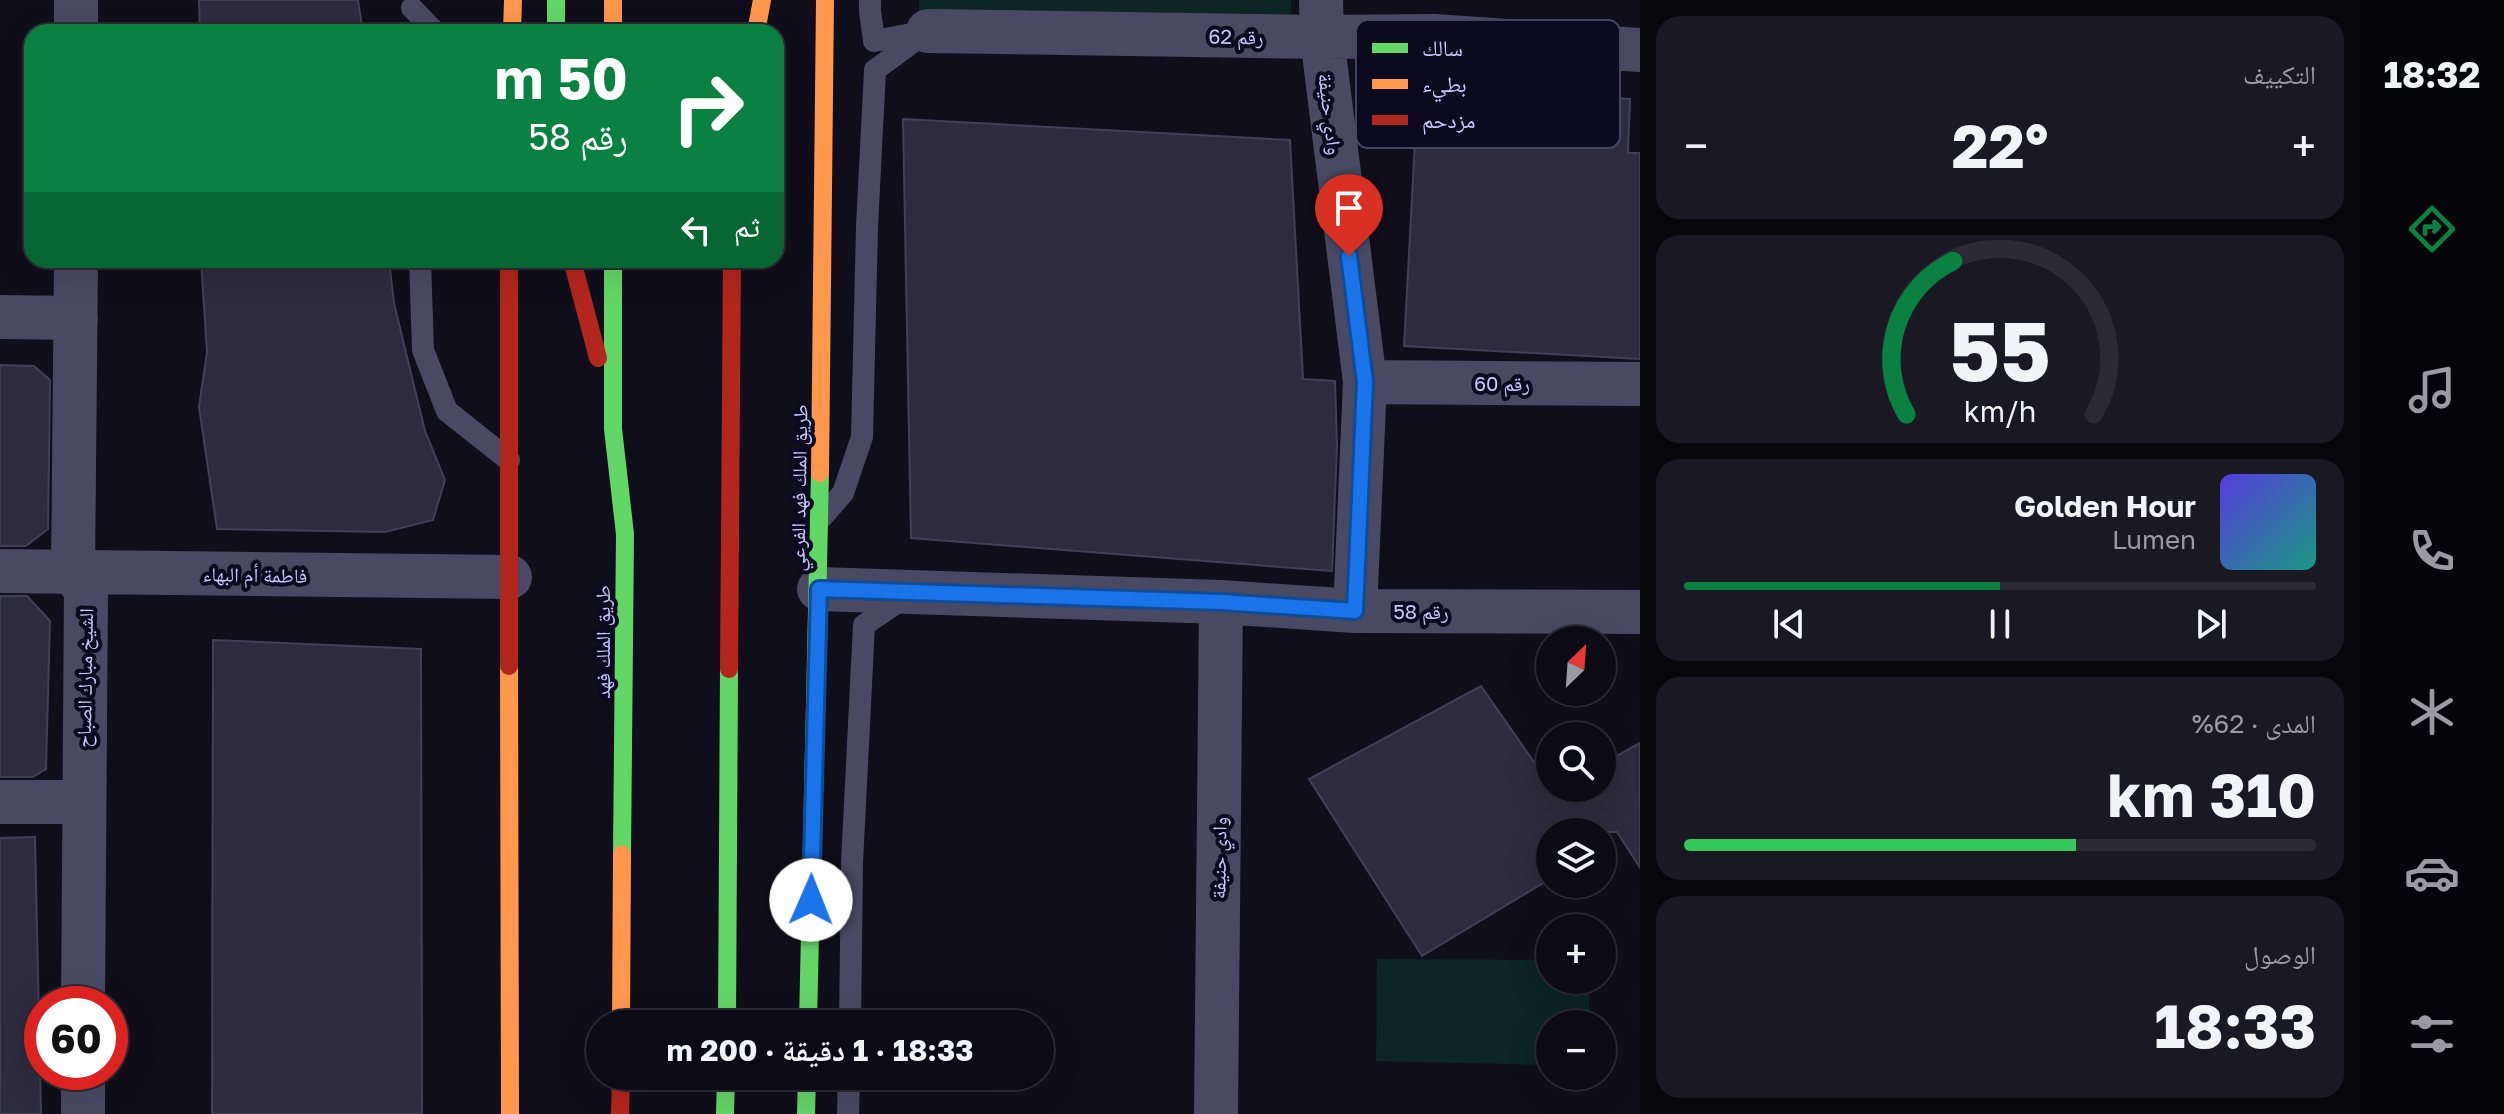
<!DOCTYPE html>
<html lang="ar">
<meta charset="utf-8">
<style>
body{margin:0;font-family:"Golos Text","Noto Naskh Arabic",sans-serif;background:#1a1822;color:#f1f3f6;direction:rtl;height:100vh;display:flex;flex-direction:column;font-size:30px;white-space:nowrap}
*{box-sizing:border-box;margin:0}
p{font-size:26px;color:#9a9aa0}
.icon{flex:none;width:44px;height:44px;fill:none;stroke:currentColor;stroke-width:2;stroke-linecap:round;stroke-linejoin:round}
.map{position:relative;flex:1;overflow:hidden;direction:ltr}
.panel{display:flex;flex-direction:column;gap:16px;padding:16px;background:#07060b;width:720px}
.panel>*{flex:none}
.top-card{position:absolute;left:24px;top:24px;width:760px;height:244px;border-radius:24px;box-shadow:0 8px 32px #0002,0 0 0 2px #2c2b34;direction:rtl;background:#0b8043;color:#fff;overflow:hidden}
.needle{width:52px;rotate:25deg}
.buttons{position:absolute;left:1536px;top:626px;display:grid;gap:16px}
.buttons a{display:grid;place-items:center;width:80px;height:80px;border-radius:50%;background:#0c0a14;box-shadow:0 8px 32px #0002,0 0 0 2px #2c2b34;font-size:40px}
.speed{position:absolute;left:24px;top:986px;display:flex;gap:16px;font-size:40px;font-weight:700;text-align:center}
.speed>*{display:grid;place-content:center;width:104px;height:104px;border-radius:50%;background:#0c0a14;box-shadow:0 8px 32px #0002,0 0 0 2px #2c2b34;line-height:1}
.speed .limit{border:12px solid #d22;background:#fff;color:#111}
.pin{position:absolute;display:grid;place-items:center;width:68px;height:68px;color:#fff;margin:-82px -34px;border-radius:50% 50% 50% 0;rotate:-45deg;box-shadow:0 0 8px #0007}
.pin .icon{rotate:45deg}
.me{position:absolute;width:88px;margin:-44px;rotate:1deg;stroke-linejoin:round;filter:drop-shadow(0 0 6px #0008)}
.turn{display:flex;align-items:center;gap:28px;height:168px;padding:0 24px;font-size:36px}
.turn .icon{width:104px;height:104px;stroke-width:2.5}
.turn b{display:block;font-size:56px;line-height:68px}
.then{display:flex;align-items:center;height:76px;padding:0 24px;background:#0003;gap:16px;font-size:30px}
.big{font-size:60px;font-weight:700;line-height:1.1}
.panel .tile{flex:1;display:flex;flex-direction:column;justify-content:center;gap:12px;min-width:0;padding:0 28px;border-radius:24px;background:#1a1822}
.panel .dial{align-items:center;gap:0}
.dial svg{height:208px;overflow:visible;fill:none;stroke:#2c2b34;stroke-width:7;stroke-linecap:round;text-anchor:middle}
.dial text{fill:#f1f3f6;stroke:none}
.song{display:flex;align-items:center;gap:24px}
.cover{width:96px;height:96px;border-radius:12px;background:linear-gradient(135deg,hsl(250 70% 55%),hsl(170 70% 35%))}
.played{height:8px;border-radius:4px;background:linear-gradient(90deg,#0b8043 50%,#2c2b34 50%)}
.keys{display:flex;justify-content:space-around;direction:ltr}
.heat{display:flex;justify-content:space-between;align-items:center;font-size:44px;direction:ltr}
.charge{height:12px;border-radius:6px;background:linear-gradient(90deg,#34c759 62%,#2c2b34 0)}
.trip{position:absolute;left:586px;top:1010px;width:468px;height:80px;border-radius:40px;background:#0c0a14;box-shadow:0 8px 32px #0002,0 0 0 2px #2c2b34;font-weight:700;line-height:80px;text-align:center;direction:rtl}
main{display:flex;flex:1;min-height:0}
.tab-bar{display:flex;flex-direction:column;width:144px;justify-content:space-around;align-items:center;background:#050408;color:#9a9aa0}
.tab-bar .icon{width:56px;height:56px}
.tab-bar .active{color:#0b8043}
.tab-bar b{font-size:36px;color:#f1f3f6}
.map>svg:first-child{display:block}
.green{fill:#0d2524}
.building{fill:#2d2b3d;stroke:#423f59;stroke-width:2}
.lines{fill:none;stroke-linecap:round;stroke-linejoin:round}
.lane{stroke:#494963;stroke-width:22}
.street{stroke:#494963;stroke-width:44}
.fast{stroke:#63d668;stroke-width:18}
.slow{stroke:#ff974d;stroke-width:18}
.jam{stroke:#b3261e;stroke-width:18}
.route-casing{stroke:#114b97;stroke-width:20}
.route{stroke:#1a73e8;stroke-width:14}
.labels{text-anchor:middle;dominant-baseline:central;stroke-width:8;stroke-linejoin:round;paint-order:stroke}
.street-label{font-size:20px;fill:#cac7ff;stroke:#0c0a1e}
.key{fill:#0c0a1e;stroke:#454362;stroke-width:2}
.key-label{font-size:22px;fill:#cac7ff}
</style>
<main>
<nav class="tab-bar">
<b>18:32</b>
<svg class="icon active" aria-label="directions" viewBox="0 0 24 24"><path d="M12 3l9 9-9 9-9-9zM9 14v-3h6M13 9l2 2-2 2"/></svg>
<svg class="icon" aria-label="music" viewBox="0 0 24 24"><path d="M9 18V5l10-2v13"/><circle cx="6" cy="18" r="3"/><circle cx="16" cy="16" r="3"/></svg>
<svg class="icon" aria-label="phone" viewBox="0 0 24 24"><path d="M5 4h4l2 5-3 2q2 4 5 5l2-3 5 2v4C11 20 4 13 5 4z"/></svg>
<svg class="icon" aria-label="climate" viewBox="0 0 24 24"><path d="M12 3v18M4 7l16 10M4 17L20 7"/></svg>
<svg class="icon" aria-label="car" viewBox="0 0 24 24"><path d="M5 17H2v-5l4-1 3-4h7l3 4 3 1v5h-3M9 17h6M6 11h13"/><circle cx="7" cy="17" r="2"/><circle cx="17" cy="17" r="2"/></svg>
<svg class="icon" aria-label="filters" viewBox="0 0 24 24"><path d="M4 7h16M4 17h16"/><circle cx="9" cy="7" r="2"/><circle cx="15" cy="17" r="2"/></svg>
</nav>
<section class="panel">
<div class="tile"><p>التكييف</p>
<div class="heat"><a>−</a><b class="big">22°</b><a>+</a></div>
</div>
<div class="tile dial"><svg viewBox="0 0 100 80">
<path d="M14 69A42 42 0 1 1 86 69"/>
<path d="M14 69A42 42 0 0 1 32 10" stroke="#0b8043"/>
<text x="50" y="56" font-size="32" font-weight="700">55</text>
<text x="50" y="72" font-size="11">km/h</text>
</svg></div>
<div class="tile">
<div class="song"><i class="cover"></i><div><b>Golden Hour</b><p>Lumen</p></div></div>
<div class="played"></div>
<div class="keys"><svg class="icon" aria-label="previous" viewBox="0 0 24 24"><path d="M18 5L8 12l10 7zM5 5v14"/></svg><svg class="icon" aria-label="pause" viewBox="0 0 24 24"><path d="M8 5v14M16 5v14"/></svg><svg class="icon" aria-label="next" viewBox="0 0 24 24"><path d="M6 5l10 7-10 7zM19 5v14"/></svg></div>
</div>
<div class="tile"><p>المدى · 62%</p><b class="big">310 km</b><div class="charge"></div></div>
<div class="tile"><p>الوصول</p><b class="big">18:33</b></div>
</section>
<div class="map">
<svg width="1640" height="1114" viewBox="0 0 1640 1114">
<rect width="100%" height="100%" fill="#100e1a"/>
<!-- green -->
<path class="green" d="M 919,0 L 1291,0 L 1291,32 L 919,21 Z
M 1377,959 L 1550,960 L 1550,980 L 1589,980 L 1590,1024 L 1550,1024 L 1550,1065 L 1376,1061 Z"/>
<!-- building -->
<path class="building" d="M 199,0 L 358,0 L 363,32 L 200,32 Z
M 1418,86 L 1630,99 L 1628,153 L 1640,153 L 1640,359 L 1404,346 Z
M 903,119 L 1290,140 L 1303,379 L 1335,381 L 1337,445 L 1332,571 L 911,538 Z
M 201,260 L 389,260 L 394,303 L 425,431 L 445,480 L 433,520 L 385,532 L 217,529 L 199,407 L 207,352 Z
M 0,365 L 34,366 L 50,380 L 48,529 L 26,546 L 0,546 Z
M 0,596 L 27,596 L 50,621 L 46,769 L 33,777 L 0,777 Z
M 213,640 L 421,649 L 422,1114 L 212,1114 Z
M 1481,686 L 1550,785 L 1550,788 L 1602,788 L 1602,764 L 1640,743 L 1640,868 L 1617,832 L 1550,832 L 1550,879 L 1422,956 L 1309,779 Z
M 35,837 L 41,1114 L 0,1114 L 0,838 Z"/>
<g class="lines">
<!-- lane -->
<path class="lane" d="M 870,0 L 870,11 L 874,41 L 923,32
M 412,8 L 435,32
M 420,260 L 423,350 L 447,411 L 509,460
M 823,516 L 843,493 L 862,437 L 867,227 L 875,70 L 928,31
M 850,1024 L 852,863 L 864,625 L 907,596
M 848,1114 L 849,1076"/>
<!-- street -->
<path class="street" d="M 76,0 L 76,32
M 1321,0 L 1322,37 L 1365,382 L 1355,611
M 928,31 L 1322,37 L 1434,36 L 1640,50
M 76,260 L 73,572 L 86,590 L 83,1004
M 0,317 L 76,318
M 1365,382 L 1640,384
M 0,571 L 510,577
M 819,589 L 1221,602 L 1355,611 L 1640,612
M 0,802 L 83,802
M 83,1072 L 83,1114
M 1216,1114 L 1221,602"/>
<!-- fast -->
<path class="fast" d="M 556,0 L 556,32
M 613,260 L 613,429 L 625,534 L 622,854
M 727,1024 L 729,669
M 808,1024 L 820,473
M 725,1114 L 726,1076
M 806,1114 L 807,1076"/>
<!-- slow -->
<path class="slow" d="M 613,0 L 613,32
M 512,32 L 513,0
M 756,32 L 762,0
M 820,473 L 825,0
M 509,666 L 510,1114
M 621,1024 L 622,854"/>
<!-- jam -->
<path class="jam" d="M 509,260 L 509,666
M 572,260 L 598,358
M 729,669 L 732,260
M 620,1114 L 621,1076"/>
</g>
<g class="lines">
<!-- route casing -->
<g class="route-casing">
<path id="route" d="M 811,900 L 819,589 L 1221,602 L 1355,611 L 1365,382 L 1349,256"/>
</g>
<!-- route -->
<use href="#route" class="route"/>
</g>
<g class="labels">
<!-- street labels -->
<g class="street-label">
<text transform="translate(1236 36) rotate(1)">رقم 62</text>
<text transform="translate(1331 114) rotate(83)">وادي حنيفة</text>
<text x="1502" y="383">رقم 60</text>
<text transform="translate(798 488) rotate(-89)">طريق الملك فهد الفرعي</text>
<text transform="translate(255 574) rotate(1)">فاطمة أم البهاء</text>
<text x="1421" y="611">رقم 58</text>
<text transform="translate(602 642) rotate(-90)">طريق الملك فهد</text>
<text transform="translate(84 678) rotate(-89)">الشيخ مبارك الصباح</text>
<text transform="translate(1218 858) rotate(-89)">وادي حنيفة</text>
</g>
</g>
<!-- legend -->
<rect x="1356" y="20" width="264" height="128" rx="12" class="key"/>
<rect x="1372" y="43" width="36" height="10" fill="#63d668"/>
<rect x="1372" y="79" width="36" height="10" fill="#ff974d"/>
<rect x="1372" y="115" width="36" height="10" fill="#b3261e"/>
<g class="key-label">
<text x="1422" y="56">سالك</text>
<text x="1422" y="92">بطيء</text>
<text x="1422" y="128">مزدحم</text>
</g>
</svg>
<div class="buttons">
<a><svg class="needle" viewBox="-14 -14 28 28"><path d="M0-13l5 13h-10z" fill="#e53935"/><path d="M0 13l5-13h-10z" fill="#9a9aa0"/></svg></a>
<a><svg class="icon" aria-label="search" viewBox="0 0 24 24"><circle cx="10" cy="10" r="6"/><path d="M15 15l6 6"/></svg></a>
<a><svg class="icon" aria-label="layers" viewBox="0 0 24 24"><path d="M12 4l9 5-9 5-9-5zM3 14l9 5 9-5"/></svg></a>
<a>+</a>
<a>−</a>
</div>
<div class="speed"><div class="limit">60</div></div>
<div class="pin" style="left:1349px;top:256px;background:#d93025"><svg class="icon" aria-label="arrive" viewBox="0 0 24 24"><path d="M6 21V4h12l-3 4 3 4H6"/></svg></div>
<svg class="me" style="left:811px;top:900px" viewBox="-20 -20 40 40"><circle r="19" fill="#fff"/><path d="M0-13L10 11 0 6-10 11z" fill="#1a73e8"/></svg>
<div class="trip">18:33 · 1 دقيقة · 200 m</div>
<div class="top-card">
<div class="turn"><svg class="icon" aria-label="right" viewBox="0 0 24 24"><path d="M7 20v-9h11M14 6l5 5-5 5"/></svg><div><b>50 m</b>رقم 58</div></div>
<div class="then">ثم<svg class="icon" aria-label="left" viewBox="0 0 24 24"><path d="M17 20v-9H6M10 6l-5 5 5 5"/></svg></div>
</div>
</div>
</main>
